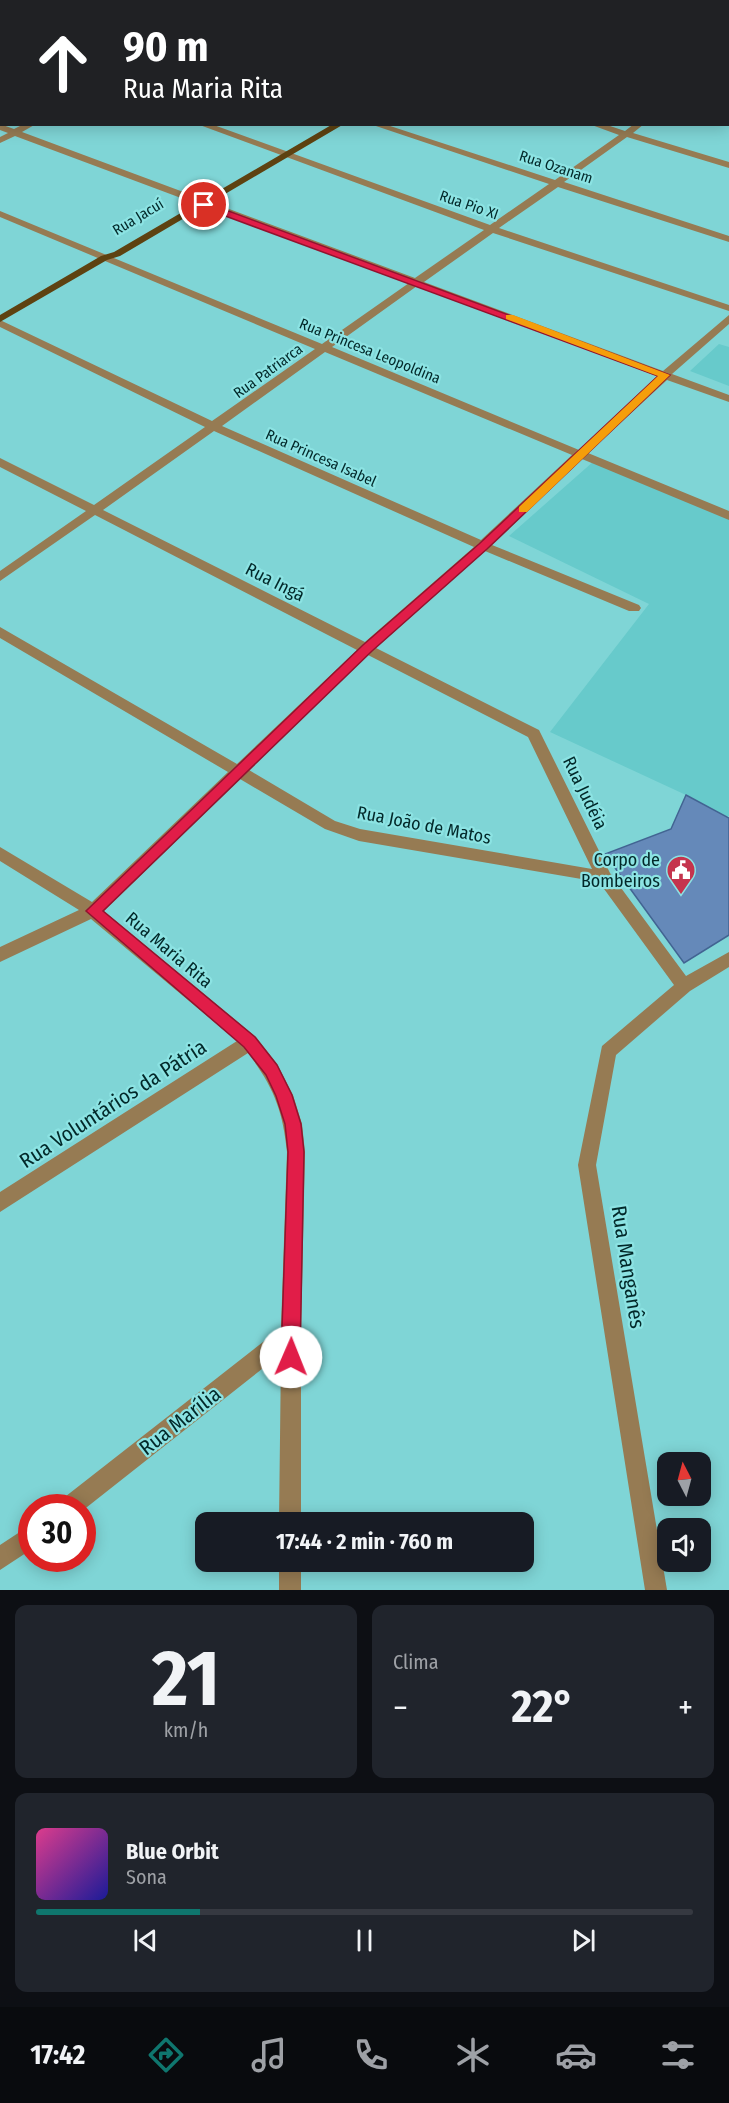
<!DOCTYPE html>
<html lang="pt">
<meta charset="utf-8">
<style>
body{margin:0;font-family:"Fira Sans Condensed",sans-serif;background:#20242c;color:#f1f3f6;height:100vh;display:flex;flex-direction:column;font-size:22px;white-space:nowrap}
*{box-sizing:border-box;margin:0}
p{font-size:20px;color:#9ea1a6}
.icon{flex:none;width:33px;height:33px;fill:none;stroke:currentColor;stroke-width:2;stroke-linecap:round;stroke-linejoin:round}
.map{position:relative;height:1590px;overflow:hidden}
.panel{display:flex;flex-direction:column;gap:15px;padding:15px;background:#0d0f14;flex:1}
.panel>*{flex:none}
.banner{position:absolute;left:0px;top:0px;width:729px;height:126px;box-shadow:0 3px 15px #0003;background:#202124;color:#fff;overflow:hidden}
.needle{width:39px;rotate:354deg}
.tools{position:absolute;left:657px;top:1452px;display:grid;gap:12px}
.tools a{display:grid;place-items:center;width:54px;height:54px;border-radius:12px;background:#171b24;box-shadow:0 3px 15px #0003;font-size:30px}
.speed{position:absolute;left:18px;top:1494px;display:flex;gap:12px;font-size:30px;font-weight:700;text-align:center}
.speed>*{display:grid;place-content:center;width:78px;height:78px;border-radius:50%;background:#171b24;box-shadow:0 3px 15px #0003;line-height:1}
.speed .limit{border:9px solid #d22;background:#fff;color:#111}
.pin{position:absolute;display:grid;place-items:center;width:51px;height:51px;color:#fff;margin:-26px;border:3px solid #fff;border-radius:50%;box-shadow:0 2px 6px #0007}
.me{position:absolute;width:66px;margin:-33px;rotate:1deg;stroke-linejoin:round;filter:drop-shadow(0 0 4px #0008)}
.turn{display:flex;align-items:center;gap:21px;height:126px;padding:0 24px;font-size:27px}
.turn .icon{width:78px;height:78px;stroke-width:2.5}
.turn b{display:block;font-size:42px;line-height:51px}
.big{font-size:45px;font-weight:700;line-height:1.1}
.panel .widget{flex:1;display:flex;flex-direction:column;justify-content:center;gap:9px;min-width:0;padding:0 21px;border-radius:12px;background:#20242c}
.panel .dial{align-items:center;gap:0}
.dial b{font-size:78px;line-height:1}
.song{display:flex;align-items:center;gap:18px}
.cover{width:72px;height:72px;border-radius:9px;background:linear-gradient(135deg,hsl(330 70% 55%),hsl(240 70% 35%))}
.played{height:6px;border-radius:3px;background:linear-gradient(90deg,#0f766e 25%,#363941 25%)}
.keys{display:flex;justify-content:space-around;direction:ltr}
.heat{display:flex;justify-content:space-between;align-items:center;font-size:33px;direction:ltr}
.panel .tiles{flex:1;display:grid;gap:15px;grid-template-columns:1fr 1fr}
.widget:last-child{grid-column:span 2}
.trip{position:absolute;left:195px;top:1512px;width:339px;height:60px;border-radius:12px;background:#171b24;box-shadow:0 3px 15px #0003;font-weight:700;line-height:60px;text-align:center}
.tab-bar{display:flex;height:96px;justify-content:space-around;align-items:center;background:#090b0e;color:#9ea1a6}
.tab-bar .icon{width:42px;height:42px}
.tab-bar .active{color:#0f766e}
.tab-bar b{font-size:27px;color:#f1f3f6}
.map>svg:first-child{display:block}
.built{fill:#67cacb}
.building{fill:#6589b9;stroke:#426492;stroke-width:1.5}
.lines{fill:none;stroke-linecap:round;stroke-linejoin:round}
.minor{fill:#967b53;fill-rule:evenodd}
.major{fill:#5e4211;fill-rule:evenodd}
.route{fill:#e11d48;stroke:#92132f;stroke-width:1.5}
.slow{fill:#f59e0b}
.labels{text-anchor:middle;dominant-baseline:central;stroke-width:4.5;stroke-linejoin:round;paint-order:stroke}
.far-street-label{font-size:15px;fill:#022829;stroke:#8ce3e3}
.street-label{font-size:18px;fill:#022829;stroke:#8ce3e3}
.poi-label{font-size:18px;fill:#022829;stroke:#8ce3e3;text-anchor:end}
.near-street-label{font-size:21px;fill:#022829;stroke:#8ce3e3}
</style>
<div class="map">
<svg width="729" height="1590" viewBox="0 0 729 1590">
<rect width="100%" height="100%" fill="#7fd5d6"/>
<!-- built -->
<path class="built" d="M 719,344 L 729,347 L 729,386 L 690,371 Z
M 594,461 L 729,517 L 729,816 L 726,816 L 686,795 L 550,732 L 649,604 L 509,536 Z"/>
<!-- building -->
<path class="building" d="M 686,795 L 729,818 L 729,935 L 684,963 L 605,854 L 671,829 Z"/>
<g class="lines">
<!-- minor -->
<path class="minor" d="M 173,0 L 185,2 L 174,2 Z
M 284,0 L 293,0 L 283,2 Z
M 361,0 L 373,2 L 362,2 Z
M 550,0 L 562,2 L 551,2 Z
M 728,43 L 729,43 L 729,48 L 728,48 Z
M 0,51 L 2,51 L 2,55 L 0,55 Z
M 728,98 L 729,99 L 729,105 L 728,104 Z
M 0,124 L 14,129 L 24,124 L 36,124 L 22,132 L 415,278 L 484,230 L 197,124 L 211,124 L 490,225 L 549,184 L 370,124 L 384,124 L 555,180 L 619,135 L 589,124 L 604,124 L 625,131 L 634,124 L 644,124 L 633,133 L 729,162 L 729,168 L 627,137 L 564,182 L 729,236 L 729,242 L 558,187 L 499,228 L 729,305 L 729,311 L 493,233 L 424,282 L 663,371 L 729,315 L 729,324 L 672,374 L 729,395 L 729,402 L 667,380 L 588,453 L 729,511 L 729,520 L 582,459 L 492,545 L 639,605 L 641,608 L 639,611 L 629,611 L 485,551 L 376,648 L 539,730 L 610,873 L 686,976 L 729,952 L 729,967 L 690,991 L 616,1055 L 596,1165 L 667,1590 L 645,1590 L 578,1165 L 602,1046 L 674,985 L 599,882 L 359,841 L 325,829 L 240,779 L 104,911 L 256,1037 L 277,1064 L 293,1095 L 302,1124 L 305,1152 L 301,1333 L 301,1522 L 279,1522 L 281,1354 L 82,1511 L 82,1508 L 58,1508 L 61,1500 L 281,1328 L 287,1152 C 283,1110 273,1086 248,1053 L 0,1212 L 0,1192 L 237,1041 L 91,919 L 0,962 L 0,947 L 79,910 L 0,861 L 0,847 L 92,902 L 228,772 L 0,638 L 0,627 L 237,764 L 357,650 L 95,515 L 0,581 L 0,571 L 86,511 L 0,467 L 0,458 L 94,505 L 205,427 L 0,327 L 0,320 L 212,421 L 315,349 L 0,217 L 0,211 L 322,344 L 409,283 L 15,136 L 0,143 L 0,137 L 8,133 L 0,130 ZM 417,286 L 657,376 L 579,450 L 332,347 ZM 325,352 L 572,455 L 481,540 L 222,426 ZM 214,431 L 474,547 L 365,642 L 103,510 ZM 368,655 L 528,737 L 592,869 L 360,829 L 335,821 L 249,770 Z
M 32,1524 L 32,1549 L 0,1570 L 0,1545 Z
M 279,1562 L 301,1562 L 301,1590 L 279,1590 Z"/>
<!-- major -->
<path class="major" d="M 544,0 L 554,0 L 553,2 Z
M 333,124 L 344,124 L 120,256 L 107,260 L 0,322 L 0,315 L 101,256 L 114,252 Z"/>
</g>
<!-- route -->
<path class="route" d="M 201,203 L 207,203 L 670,375 L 487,549 L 372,651 L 103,911 L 255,1037 L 277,1065 L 292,1095 L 301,1124 L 304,1152 L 300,1357 L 297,1363 L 291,1366 L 284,1363 L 281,1357 L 288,1152 L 285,1124 L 276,1096 L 266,1075 L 244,1047 L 86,911 L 363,645 L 479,544 L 658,376 L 201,207 Z"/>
<!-- slow -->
<path class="slow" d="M 506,315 L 513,315 L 670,375 L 527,512 L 519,512 L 519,507 L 658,376 L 506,319 Z"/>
<!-- icons -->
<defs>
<g id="civic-pin" transform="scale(1.5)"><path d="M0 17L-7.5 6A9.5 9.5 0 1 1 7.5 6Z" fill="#c5344d" stroke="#8ce3e3"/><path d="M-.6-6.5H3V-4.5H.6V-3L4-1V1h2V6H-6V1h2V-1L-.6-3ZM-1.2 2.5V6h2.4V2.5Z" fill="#fff"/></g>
</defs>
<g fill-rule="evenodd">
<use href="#civic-pin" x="681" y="870"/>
</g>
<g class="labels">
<!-- far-street labels -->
<g class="far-street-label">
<text transform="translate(556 167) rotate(18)">Rua Ozanam</text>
<text transform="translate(469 205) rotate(19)">Rua Pio XI</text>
<text transform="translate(138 217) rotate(-31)">Rua Jacuí</text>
<text transform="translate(370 351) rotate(22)">Rua Princesa Leopoldina</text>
<text transform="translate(268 371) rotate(-36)">Rua Patriarca</text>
<text transform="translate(321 458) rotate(24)">Rua Princesa Isabel</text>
</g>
<!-- street labels -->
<g class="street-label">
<text transform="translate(275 582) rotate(27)">Rua Ingá</text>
<text transform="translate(585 793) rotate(64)">Rua Judéia</text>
<text transform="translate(424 825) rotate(11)">Rua João de Matos</text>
<text transform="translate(169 950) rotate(40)">Rua Maria Rita</text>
</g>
<!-- poi labels -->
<g class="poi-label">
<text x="660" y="860">Corpo de<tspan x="660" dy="21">Bombeiros</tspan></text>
</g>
<!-- near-street labels -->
<g class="near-street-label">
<text transform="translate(113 1104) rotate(-33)">Rua Voluntários da Pátria</text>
<text transform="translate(628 1267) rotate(81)">Rua Manganês</text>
<text transform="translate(180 1421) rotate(-38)">Rua Marília</text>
</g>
</g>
</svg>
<div class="tools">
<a><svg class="needle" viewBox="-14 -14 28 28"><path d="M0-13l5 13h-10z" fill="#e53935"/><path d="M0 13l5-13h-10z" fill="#9ea1a6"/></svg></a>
<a><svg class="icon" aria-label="sound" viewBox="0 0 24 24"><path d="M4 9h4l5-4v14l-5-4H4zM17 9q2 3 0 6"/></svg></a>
</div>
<div class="speed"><div class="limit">30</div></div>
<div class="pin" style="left:204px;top:205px;background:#d93025"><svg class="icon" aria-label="arrive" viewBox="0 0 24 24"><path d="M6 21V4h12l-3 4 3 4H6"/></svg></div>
<svg class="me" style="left:291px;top:1357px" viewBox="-20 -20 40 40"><circle r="19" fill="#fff"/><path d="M0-13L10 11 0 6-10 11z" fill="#e11d48"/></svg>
<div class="trip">17:44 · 2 min · 760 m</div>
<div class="banner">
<div class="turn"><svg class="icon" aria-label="ahead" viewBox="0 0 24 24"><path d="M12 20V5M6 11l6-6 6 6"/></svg><div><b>90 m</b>Rua Maria Rita</div></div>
</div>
</div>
<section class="panel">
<div class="tiles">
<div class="widget dial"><b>21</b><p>km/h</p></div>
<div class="widget"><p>Clima</p>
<div class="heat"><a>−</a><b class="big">22°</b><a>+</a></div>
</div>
<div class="widget">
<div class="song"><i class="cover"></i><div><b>Blue Orbit</b><p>Sona</p></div></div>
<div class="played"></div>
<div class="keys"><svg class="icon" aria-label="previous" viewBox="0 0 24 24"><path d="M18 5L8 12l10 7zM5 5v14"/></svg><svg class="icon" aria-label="pause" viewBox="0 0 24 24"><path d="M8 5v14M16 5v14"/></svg><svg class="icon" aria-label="next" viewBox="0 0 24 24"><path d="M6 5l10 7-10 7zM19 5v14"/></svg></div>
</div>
</div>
</section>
<nav class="tab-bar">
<b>17:42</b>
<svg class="icon active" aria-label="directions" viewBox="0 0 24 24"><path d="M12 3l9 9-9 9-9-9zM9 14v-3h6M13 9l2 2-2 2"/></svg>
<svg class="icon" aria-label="music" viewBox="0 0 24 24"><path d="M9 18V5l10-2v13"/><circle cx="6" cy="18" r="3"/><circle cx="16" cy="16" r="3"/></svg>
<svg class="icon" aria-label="phone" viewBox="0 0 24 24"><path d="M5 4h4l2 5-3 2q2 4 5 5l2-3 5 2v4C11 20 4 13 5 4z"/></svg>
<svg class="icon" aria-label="climate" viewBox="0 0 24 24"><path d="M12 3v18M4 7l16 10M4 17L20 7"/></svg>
<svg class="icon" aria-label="car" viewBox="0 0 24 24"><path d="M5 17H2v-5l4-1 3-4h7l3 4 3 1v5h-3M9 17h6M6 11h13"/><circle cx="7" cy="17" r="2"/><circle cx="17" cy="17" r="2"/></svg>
<svg class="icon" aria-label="filters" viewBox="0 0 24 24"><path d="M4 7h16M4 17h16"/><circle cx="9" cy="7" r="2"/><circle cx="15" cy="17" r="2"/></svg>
</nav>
